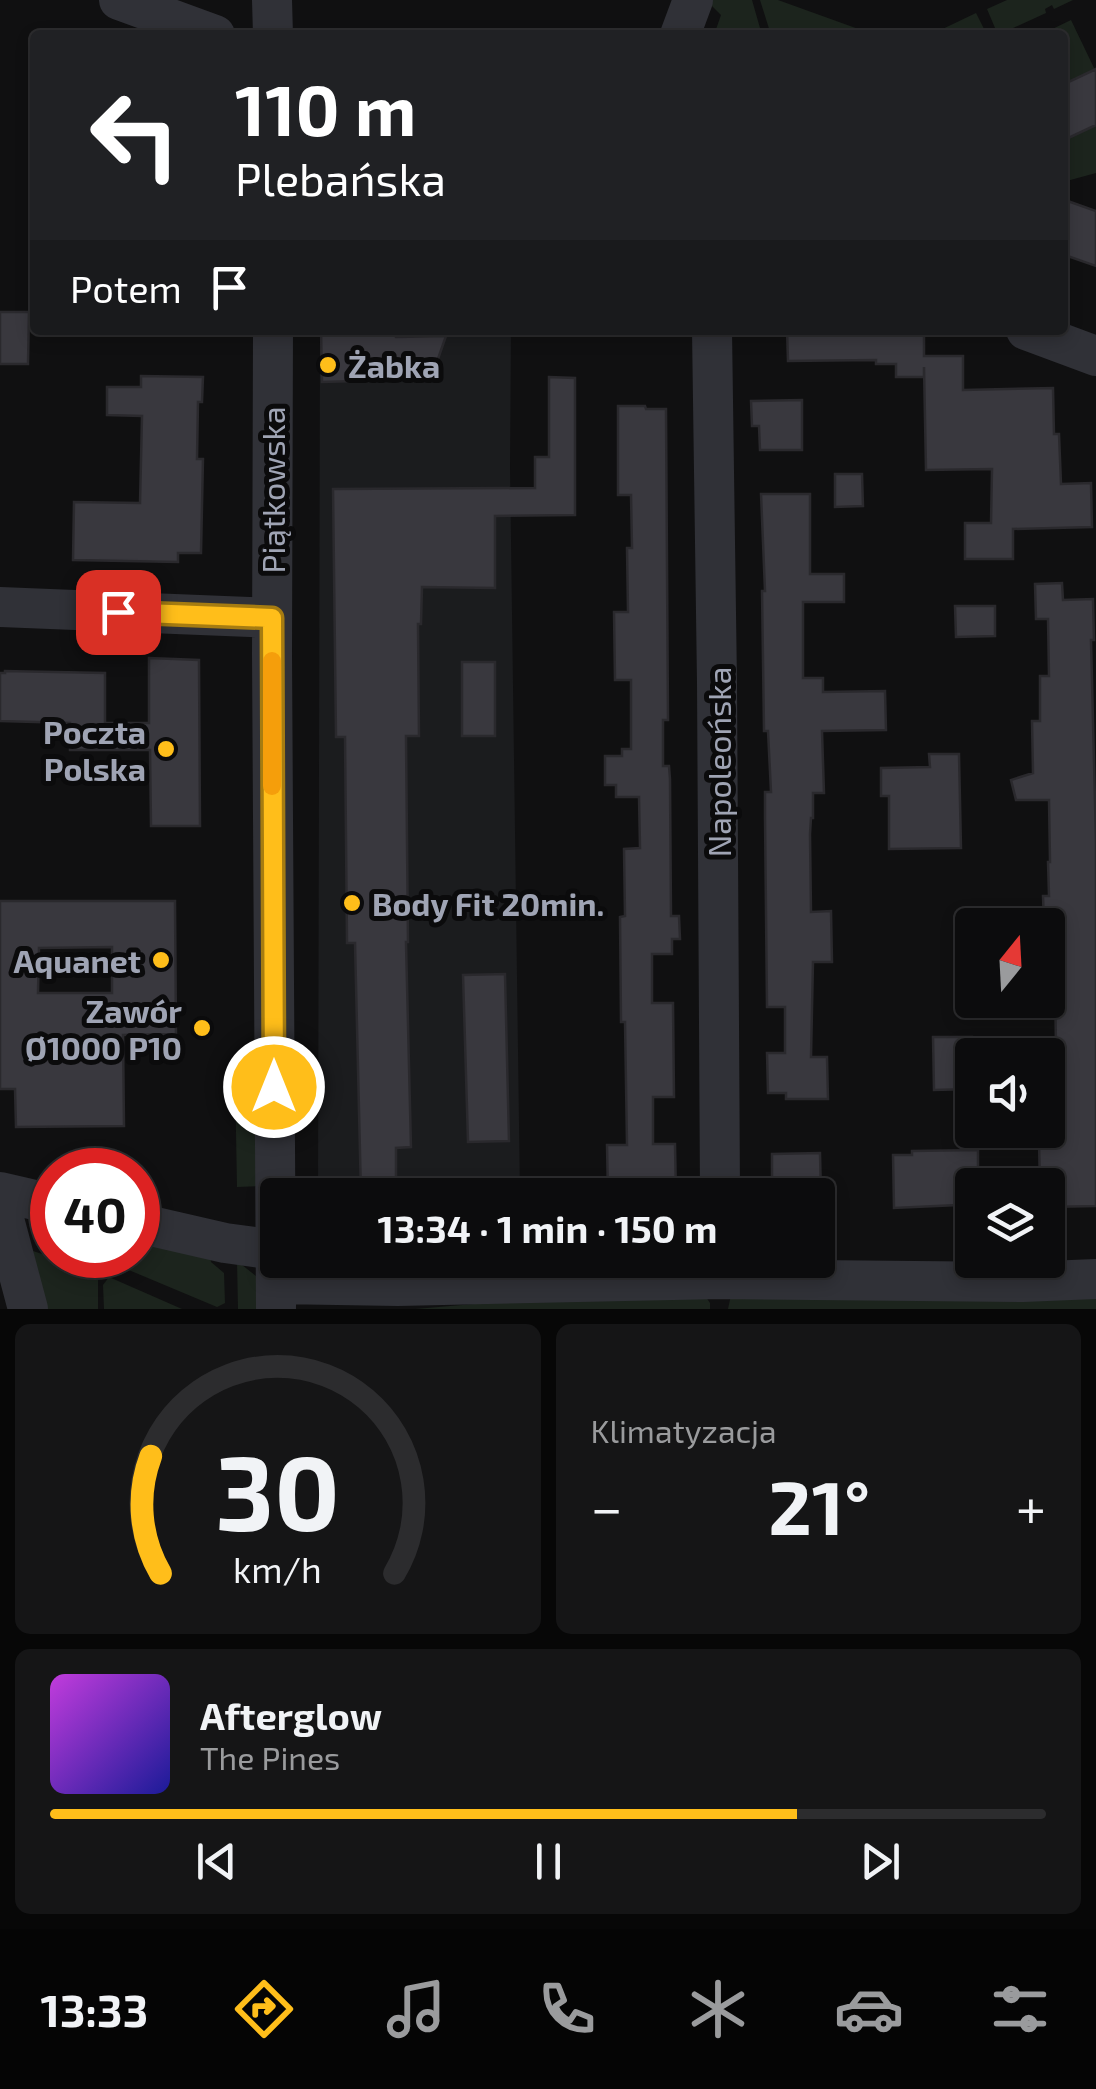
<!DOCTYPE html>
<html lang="pl">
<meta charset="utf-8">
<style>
body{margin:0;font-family:"Exo 2",sans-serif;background:#151516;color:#f1f3f6;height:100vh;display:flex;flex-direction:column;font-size:38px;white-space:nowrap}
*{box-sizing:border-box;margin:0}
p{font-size:32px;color:#9a9b9d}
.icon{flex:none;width:55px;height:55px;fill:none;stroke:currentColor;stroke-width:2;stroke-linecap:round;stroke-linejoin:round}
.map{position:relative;height:1309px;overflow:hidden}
.panel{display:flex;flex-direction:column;gap:15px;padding:15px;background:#070707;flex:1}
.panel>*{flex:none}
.top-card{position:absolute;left:30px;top:30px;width:1038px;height:305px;border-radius:10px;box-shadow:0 5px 15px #0003,0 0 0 2px #2c2c2e;background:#202124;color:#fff;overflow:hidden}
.needle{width:65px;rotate:18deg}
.buttons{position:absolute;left:955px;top:908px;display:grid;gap:20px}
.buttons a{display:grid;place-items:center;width:110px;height:110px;border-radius:10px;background:#0c0c0d;box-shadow:0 5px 15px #0003,0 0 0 2px #2c2c2e;font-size:50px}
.speed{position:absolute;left:30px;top:1148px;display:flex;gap:20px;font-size:50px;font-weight:700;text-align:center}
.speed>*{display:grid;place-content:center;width:130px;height:130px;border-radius:50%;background:#0c0c0d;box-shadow:0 5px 15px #0003,0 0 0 2px #2c2c2e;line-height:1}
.speed .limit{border:15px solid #d22;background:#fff;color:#111}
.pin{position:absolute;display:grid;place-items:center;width:85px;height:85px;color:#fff;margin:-42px;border-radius:20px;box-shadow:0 5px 15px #0006}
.me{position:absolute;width:110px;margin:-55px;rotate:0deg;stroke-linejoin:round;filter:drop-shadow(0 0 8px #0008)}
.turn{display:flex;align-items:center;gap:35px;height:210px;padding:0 40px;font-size:45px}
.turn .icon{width:130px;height:130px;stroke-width:2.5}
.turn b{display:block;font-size:70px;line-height:85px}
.then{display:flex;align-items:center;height:95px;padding:0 40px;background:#0003;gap:20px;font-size:38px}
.big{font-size:75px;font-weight:700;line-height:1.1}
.panel .tile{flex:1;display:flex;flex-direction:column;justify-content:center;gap:15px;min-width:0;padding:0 35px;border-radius:15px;background:#151516}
.panel .dial{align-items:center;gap:0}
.dial svg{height:260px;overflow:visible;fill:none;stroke:#2c2c2e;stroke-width:7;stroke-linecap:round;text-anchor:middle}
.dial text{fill:#f1f3f6;stroke:none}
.song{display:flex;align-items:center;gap:30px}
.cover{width:120px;height:120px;border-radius:15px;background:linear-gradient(135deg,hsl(290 70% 55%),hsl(240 70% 35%))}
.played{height:10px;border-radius:5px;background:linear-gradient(90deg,#ffbe1a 75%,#2c2c2e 75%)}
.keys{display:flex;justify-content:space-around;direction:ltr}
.heat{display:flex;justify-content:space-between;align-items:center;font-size:55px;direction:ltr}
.panel .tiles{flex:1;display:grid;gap:15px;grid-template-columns:1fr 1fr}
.tile:last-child{grid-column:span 2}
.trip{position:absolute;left:260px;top:1178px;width:575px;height:100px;border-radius:10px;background:#0c0c0d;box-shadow:0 5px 15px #0003,0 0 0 2px #2c2c2e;font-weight:700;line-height:100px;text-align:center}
.dock{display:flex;height:160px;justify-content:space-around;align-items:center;background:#050505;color:#9a9b9d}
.dock .icon{width:70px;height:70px}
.dock .on{color:#ffbe1a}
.dock b{font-size:45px;color:#f1f3f6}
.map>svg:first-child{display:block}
.built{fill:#1b1c1e}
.green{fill:#1c241d}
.building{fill:#39383e;stroke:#2a292d;stroke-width:2.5;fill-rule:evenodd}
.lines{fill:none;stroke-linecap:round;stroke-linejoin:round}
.minor{stroke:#303137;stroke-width:40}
.route-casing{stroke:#a67c11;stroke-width:25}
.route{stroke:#ffbe1a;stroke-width:18}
.slow{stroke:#f59e0b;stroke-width:18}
.poi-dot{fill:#ffbe1a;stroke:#0b0b0c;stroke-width:4}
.labels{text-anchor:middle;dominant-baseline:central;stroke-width:10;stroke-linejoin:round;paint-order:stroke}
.poi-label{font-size:32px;font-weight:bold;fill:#9fa4b4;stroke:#0b0b0c;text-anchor:end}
.street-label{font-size:32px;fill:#9fa4b4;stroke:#0b0b0c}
</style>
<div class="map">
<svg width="1096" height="1309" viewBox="0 0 1096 1309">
<rect width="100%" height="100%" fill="#101011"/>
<!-- built -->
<path class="built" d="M 320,330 L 511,330 L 510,467 L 520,1195 L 318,1195 Z
M 317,1260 L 520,1260 L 520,1265 L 317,1266 Z"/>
<!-- green -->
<path class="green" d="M 706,0 L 752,0 L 762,35 L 714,35 L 721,15 Z
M 760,0 L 778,0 L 875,35 L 771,35 Z
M 1007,0 L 1073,0 L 1054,9 L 1052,5 L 1045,9 L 1046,13 L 998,35 L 987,9 Z
M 976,13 L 987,35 L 930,35 Z
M 1071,20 L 1095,70 L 1063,85 L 1062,35 L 1040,35 Z
M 1096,125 L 1096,173 L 1063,182 L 1063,156 L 1068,138 Z
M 235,1077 L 246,1077 L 260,1145 L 260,1186 L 237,1187 Z
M 138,1236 L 210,1253 L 211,1262 L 224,1273 L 225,1303 L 217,1307 L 93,1255 L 138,1255 Z
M 33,1251 L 96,1272 L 98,1278 L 98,1309 L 43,1309 Z
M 237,1261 L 256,1276 L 258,1309 L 238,1309 Z
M 109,1277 L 182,1309 L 104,1309 L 103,1285 Z
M 1096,1288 L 1096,1309 L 728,1309 L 731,1295 Z
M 706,1297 L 710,1303 L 710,1309 L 415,1309 L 509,1301 Z"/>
<!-- building -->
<path class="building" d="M 1096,69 L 1096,125 L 1062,141 L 1062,85 Z
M 1062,199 L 1096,211 L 1096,266 L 1062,254 Z
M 0,312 L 29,312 L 28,364 L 0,364 Z
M 321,330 L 390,330 L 396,337 L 446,336 L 431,379 L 322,382 Z
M 787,330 L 896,330 L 896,334 L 924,334 L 924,356 L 963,356 L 963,390 L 1053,388 L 1054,434 L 1059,434 L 1061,484 L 1091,483 L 1092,527 L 1013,529 L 1013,559 L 965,559 L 965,523 L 991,523 L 992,469 L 926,470 L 924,367 L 924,377 L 896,377 L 896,364 L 876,364 L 876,360 L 788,361 Z
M 141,376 L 203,377 L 202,402 L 198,402 L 197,459 L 203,459 L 201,553 L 178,553 L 178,562 L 73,560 L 74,502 L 140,503 L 142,416 L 107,415 L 107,387 L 141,387 Z
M 549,377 L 575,378 L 575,515 L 495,516 L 495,588 L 422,587 L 421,624 L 418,624 L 419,736 L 406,736 L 408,942 L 406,942 L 411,1147 L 396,1148 L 396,1195 L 361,1195 L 355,943 L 347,943 L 345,737 L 336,737 L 333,489 L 535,488 L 535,457 L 549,457 Z
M 802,400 L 802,450 L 760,450 L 759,426 L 752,426 L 751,401 Z
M 618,406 L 645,406 L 646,409 L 666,409 L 668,720 L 663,720 L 663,766 L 669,766 L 670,779 L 671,916 L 679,916 L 680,939 L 672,939 L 672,954 L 652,954 L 652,1003 L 673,1003 L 674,1097 L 653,1097 L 653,1144 L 675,1144 L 676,1195 L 608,1195 L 607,1145 L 627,1145 L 625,1022 L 621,1022 L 620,917 L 625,916 L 624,849 L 640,848 L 639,797 L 616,797 L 616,785 L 605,785 L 605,756 L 622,756 L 622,749 L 631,749 L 631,680 L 615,680 L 614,612 L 628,612 L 627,548 L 632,548 L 631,495 L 618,495 Z
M 835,474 L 862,474 L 863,506 L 835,507 Z
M 761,494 L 810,494 L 810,574 L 844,574 L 844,602 L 803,602 L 803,678 L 823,678 L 823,692 L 885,691 L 886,730 L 822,731 L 824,793 L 813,793 L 813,818 L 811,818 L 810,834 L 811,912 L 831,911 L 832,962 L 813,962 L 811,1057 L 827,1057 L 828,1099 L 786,1099 L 786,1093 L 768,1093 L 767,1053 L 785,1053 L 785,1007 L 767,1007 L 765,818 L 765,792 L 771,792 L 768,731 L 764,731 L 762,591 L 765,591 Z
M 1062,583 L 1063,600 L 1093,599 L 1094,640 L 1091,640 L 1096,842 L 1096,1206 L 1048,1207 L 1048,1185 L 1040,1185 L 1039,1142 L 1048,1143 L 1048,1046 L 1056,1046 L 1054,928 L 1048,929 L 1048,925 L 1044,925 L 1043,896 L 1049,896 L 1048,862 L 1050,862 L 1049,800 L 1016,800 L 1011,780 L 1033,773 L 1032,721 L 1040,721 L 1040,676 L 1049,676 L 1048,619 L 1036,619 L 1035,584 Z
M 955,606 L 995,606 L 995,636 L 956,637 Z
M 149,658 L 199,660 L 200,826 L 151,826 L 150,750 L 70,750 L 70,723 L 0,721 L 0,673 L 5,673 L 5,671 L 105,673 L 105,723 L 149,723 Z
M 462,662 L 495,662 L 495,736 L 462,736 Z
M 929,754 L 959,754 L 961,848 L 889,849 L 889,796 L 881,796 L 881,768 L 930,767 Z
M 0,901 L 175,901 L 176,1034 L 123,1035 L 124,1126 L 16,1127 L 15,1089 L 0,1089 ZM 112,947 L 112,993 L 38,993 L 39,948 Z
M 505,974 L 509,1141 L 468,1142 L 463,975 Z
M 933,1037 L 972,1037 L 972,1089 L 934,1090 Z
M 978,1150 L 978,1185 L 972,1185 L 972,1202 L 958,1202 L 958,1205 L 894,1208 L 893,1155 L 912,1155 L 912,1151 Z
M 820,1153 L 821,1195 L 772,1195 L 772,1154 Z"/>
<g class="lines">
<!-- minor -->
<path class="minor" d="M 119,0 L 215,35
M 272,0 L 273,35
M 680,35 L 693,0
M 273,330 L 272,654 L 276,1309
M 712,330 L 717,683 L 720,1195
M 1026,330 L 1096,356
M 0,607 L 272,618
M 0,1192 L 52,1204
M 0,1204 L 28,1309
M 138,1223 L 225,1243 L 276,1250
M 276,1284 L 398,1286 L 720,1279 L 1023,1282 L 1096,1279"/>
</g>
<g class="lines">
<!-- route casing -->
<g class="route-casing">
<path id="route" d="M 118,612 L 272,618 L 274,1087"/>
</g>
<!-- route -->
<use href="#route" class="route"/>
<!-- slow -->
<path class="slow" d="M 272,661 L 272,786"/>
</g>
<!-- markers -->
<g class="poi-dot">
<circle cx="328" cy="365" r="10"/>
<circle cx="166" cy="749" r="10"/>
<circle cx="352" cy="903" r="10"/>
<circle cx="161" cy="960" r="10"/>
<circle cx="202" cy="1028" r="10"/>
</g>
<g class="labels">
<!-- poi labels -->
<g class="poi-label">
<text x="348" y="365" text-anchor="start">Żabka</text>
<text x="146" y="731">Poczta<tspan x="146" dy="37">Polska</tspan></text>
<text x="372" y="903" text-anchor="start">Body Fit 20min.</text>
<text x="141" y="960">Aquanet</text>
<text x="182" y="1010">Zawór<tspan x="182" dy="37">Ø1000 P10</tspan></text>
</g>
<!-- street labels -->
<g class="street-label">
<text transform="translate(272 490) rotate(-90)">Piątkowska</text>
<text transform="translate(718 762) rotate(-90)">Napoleońska</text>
</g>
</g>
</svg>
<div class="buttons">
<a><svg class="needle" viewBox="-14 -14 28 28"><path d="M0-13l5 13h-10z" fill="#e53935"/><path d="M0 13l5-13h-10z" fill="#9a9b9d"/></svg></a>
<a><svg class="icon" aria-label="sound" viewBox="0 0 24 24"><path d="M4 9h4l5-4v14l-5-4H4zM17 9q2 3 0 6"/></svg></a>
<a><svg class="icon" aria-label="layers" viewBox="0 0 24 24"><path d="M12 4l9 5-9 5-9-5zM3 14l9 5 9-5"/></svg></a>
</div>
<div class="speed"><div class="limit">40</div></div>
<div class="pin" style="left:118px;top:612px;background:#d93025"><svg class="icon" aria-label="arrive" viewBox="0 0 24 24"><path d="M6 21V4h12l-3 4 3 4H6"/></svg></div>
<svg class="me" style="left:274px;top:1087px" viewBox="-20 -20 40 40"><circle r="17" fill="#ffbe1a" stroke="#fff" stroke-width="3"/><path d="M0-11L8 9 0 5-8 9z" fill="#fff"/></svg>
<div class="trip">13:34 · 1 min · 150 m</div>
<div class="top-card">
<div class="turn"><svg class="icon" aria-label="left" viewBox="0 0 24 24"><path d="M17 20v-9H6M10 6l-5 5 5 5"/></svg><div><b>110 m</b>Plebańska</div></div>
<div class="then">Potem<svg class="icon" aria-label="arrive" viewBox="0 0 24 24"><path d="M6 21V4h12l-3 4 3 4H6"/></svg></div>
</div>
</div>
<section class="panel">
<div class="tiles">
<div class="tile dial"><svg viewBox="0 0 100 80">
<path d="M14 69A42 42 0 1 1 86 69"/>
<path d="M14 69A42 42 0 0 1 11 33" stroke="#ffbe1a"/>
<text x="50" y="56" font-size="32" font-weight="700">30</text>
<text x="50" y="72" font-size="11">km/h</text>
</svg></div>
<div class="tile"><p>Klimatyzacja</p>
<div class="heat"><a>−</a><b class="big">21°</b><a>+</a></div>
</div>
<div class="tile">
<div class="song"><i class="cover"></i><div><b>Afterglow</b><p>The Pines</p></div></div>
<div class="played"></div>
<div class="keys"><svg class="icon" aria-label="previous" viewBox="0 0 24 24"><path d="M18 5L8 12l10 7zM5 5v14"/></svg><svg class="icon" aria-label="pause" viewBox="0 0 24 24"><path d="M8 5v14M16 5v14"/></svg><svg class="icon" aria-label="next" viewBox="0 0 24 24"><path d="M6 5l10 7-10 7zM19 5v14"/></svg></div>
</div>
</div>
</section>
<nav class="dock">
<b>13:33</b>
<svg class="icon on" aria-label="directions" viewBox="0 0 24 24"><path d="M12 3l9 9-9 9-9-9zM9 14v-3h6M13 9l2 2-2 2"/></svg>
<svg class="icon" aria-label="music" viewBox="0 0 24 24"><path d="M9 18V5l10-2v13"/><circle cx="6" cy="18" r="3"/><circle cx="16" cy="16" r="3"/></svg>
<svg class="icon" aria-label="phone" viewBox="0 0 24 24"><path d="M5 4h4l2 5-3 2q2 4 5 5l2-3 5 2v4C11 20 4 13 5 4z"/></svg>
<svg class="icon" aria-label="climate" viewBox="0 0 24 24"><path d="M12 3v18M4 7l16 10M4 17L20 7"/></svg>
<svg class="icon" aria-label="car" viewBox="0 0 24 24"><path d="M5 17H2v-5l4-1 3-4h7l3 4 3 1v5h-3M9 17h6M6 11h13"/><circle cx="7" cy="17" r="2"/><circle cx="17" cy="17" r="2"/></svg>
<svg class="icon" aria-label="filters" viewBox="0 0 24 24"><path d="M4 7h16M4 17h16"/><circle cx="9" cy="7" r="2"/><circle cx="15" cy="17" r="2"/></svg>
</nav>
